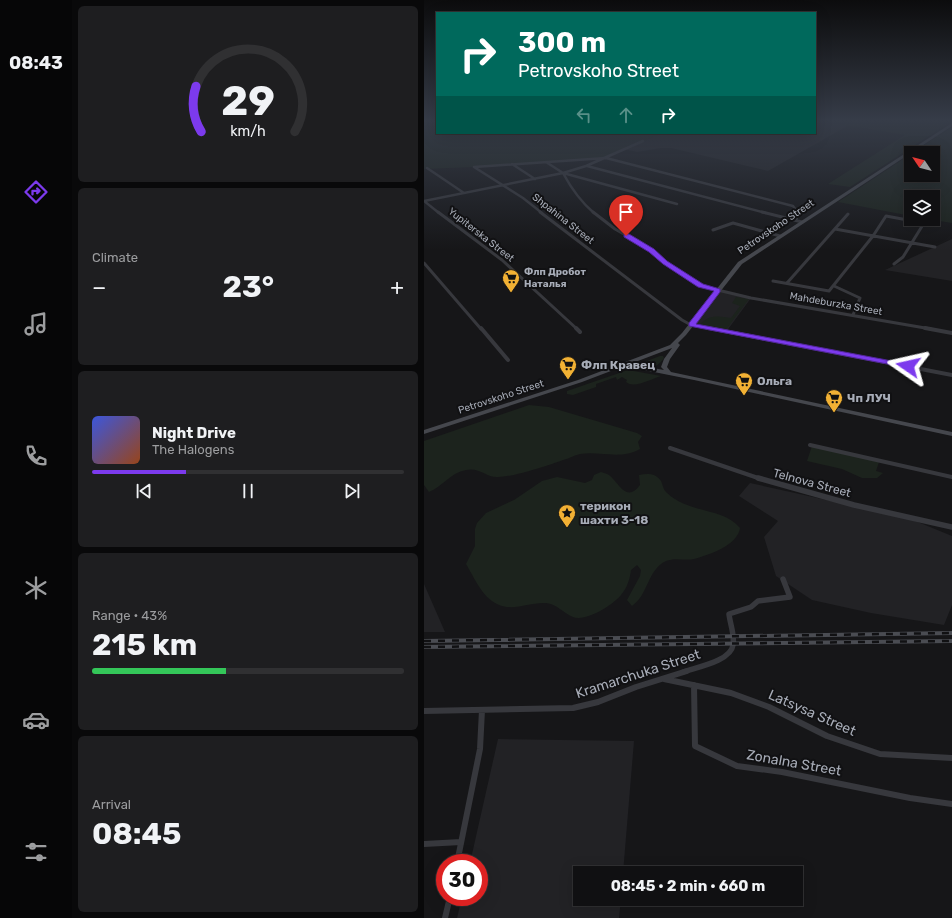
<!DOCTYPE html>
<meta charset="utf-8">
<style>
body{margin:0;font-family:Rubik,sans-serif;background:#1e1e20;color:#f1f3f6;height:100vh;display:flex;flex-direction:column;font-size:15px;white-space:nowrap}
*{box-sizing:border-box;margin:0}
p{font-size:13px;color:#9c9d9f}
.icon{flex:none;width:22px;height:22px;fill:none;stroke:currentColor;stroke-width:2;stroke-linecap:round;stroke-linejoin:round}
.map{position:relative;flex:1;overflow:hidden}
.drawer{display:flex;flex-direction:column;gap:6px;padding:6px;background:#09090a;width:352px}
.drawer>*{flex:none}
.top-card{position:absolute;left:12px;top:12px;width:380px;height:122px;border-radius:0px;box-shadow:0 4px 16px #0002,0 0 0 1px #303032;background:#00695c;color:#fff;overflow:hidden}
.needle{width:26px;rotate:305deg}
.controls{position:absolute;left:480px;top:146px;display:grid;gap:8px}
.controls a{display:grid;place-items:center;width:36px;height:36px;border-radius:0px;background:#101012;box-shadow:0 4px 16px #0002,0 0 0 1px #303032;font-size:20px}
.speed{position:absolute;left:12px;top:854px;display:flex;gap:8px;font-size:20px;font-weight:700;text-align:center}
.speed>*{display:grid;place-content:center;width:52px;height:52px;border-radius:50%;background:#101012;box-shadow:0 4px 16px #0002,0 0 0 1px #303032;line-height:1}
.speed .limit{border:6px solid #d22;background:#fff;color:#111}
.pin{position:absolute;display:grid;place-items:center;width:34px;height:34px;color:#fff;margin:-41px -17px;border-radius:50% 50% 50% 0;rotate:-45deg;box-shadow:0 0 4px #0007}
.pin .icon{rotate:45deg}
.me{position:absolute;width:44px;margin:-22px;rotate:281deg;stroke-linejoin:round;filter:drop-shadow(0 0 3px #0008)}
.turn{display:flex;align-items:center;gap:14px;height:84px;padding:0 16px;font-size:18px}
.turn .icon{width:52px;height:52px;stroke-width:2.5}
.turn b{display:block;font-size:28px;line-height:34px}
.lanes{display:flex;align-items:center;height:38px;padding:0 16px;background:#0003;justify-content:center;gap:20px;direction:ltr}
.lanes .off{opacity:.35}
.big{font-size:30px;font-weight:700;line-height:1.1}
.drawer .tile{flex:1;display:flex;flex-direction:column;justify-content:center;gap:6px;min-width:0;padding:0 14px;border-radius:6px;background:#1e1e20}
.drawer .dial{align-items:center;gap:0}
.dial svg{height:104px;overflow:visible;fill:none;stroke:#303032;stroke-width:7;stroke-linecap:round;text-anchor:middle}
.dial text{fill:#f1f3f6;stroke:none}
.song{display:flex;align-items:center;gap:12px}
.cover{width:48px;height:48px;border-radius:6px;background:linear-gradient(135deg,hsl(230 70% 55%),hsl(20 70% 35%))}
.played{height:4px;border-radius:2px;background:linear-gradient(90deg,#7c3aed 30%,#303032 30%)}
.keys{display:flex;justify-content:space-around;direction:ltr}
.heat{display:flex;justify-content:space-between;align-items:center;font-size:22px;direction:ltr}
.charge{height:6px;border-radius:3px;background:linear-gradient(90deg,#34c759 43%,#303032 0)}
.trip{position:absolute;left:149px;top:866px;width:230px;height:40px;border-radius:0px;background:#101012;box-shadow:0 4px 16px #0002,0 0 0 1px #303032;font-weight:700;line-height:40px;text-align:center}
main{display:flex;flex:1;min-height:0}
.dock{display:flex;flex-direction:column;width:72px;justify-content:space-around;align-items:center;background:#060607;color:#9c9d9f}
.dock .icon{width:28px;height:28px}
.dock .current{color:#7c3aed}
.dock b{font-size:18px;color:#f1f3f6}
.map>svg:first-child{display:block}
.built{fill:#222225}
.green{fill:#1c231d}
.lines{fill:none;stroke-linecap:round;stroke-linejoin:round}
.street-far4{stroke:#37383d;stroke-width:2.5}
.street-far3{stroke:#37383d;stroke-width:3}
.street-far2{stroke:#37383d;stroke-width:4}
.street-far1{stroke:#37383d;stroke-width:5.5}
.street{stroke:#37383d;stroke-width:6}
.secondary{fill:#45474d;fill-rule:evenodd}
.rail-casing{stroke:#4a4c52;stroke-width:4}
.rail{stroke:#111113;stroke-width:2.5;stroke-dasharray:7;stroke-linecap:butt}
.route{fill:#7c3aed;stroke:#51269a}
.labels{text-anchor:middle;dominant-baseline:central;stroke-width:4;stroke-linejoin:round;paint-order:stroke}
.far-street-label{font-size:10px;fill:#a8adb8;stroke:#111113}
.far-poi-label{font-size:10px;font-weight:bold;fill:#a8adb8;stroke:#111113;text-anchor:start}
.poi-label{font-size:12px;font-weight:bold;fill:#a8adb8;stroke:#111113;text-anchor:start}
.street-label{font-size:12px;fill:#a8adb8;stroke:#111113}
.near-street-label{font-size:14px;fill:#a8adb8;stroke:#111113}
</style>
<main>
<nav class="dock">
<b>08:43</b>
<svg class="icon current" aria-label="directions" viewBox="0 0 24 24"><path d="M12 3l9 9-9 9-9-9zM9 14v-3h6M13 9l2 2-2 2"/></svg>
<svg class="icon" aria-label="music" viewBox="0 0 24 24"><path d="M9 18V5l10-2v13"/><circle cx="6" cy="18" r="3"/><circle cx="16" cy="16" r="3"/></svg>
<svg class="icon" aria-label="phone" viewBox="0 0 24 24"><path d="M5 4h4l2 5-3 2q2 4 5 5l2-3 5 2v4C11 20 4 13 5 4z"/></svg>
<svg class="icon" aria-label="climate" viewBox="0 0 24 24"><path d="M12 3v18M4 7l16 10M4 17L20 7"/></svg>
<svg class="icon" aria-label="car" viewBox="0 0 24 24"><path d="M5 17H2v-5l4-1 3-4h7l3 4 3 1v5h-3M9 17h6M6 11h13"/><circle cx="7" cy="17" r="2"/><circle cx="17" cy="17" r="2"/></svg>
<svg class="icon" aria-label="filters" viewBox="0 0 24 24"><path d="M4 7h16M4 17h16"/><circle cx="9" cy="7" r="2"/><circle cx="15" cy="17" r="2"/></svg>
</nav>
<section class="drawer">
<div class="tile dial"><svg viewBox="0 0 100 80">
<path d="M14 69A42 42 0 1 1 86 69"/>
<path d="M14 69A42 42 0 0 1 10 34" stroke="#7c3aed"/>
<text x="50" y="56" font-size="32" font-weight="700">29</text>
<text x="50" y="72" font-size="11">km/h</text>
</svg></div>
<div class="tile"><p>Climate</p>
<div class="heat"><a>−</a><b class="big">23°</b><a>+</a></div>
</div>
<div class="tile">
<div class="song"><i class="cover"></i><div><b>Night Drive</b><p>The Halogens</p></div></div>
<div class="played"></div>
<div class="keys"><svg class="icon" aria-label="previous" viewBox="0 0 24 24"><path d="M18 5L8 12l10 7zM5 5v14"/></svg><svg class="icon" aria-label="pause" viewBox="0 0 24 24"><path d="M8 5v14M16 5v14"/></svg><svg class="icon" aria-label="next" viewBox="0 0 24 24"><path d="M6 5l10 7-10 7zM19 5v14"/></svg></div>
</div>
<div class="tile"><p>Range · 43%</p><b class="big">215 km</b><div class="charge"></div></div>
<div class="tile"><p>Arrival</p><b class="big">08:45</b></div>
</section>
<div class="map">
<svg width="528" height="918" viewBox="0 0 528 918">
<rect width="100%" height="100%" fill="#161618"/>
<!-- built -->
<path class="built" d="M 391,121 L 425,125 L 344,171 L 247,148 L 237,148 L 213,152 L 200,149 L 238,133 L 391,133 Z
M 528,239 L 528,281 L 461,270 Z
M 297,291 L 327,298 L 302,332 L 269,325 Z
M 326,483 L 484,518 L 528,536 L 528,605 L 520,625 L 447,613 L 388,600 L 352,576 L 340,537 L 354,521 L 315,496 Z
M 0,584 L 21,632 L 0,632 Z
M 74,739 L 210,741 L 199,873 L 156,873 L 156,899 L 197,899 L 195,918 L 33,918 L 38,897 L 55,897 L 55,863 L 46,863 Z"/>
<!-- green -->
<path class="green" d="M 0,121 L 13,121 L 13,133 L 238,133 L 182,158 L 50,167 L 0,169 Z
M 398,121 L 528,121 L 426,187 L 404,184 L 481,135 Z
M 528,127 L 528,223 L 503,219 L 509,219 L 509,197 L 487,197 L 487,216 L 414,202 L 487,154 L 487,175 L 509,175 L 509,153 L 488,153 Z
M 312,297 L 325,299 L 301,331 L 275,326 C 284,314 294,316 307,318 L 316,306 L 308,303 Z
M 236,356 L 239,356 L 240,358 C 233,368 226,370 215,364 Z
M 204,370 L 237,376 C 227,379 210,389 202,382 L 203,380 L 198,377 L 193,380 L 192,377 L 172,384 L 172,387 L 149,395 L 143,394 L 143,391 Z
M 105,405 L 125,407 L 213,433 L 218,436 L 214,442 L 216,449 C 197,460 177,451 156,454 C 150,455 145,459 139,460 C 123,466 89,477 74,477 C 63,478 56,467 42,470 C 26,473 19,486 5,492 L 0,485 L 0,441 Z
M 388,446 L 455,462 L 452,471 L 459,473 L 453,478 L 438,478 L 418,469 L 383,461 Z
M 177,472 C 179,473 181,473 183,474 C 194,479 201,505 216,485 L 215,475 C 223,473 232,473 237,481 C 239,485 239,489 242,492 C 264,514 299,507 316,528 C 314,545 285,555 270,559 C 261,561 251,557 242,561 C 223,570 225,594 208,606 L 203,600 L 216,576 L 217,570 L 213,565 L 207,570 C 206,579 203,588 197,595 C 189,605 162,622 149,617 C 139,613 133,604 122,603 C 105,602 89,612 73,604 C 58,597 50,577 42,564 L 51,546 L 51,529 L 53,523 L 62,513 L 90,500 L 118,481 L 133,477 L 161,483 L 168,480 L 170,475 Z"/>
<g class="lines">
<!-- street-far4 -->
<path class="street-far4" d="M 122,162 L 139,173 L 253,204
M 88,164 L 111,179
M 163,166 L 342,213
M 3,168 L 40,193
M 139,173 C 147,188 157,202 170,213
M 0,201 L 139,173 L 162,166 L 219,141
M 0,201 L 15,213
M 118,213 L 99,198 L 50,167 L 182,158 L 369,206 L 374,213"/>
<!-- street-far3 -->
<path class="street-far3" d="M 14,212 L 78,260 L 153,329
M 116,212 L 258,320 L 267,325 L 290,329
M 169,212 L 191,229 L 228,250 L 241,262 L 277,286 L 327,298 L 507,329
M 338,212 L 378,222
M 372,220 L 374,212
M 411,229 L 511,247
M 289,230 L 309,223 L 356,236
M 0,263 L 57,329
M 349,281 L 405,291 L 449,236 L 462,216 L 500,223 L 479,257 L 470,264
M 363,283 L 424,214
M 410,286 L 436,298 L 429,315"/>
<!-- street-far2 -->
<path class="street-far2" d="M 57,328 L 84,360
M 152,328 L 156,332
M 284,328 L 528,375
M 501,328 L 528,333
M 386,445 L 528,477
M 246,448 L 337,479"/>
<!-- street-far1 -->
<path class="street-far1" d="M 334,478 L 430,505 L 528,527
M 259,672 C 273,667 307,661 309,645 C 311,635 306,624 305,614 L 327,607 L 334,601 L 366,597 L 359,579"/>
<!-- street -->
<path class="street" d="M 240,679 L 307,693 L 345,707 L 403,736 L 456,754 L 528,758
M 270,685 L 271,746 L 313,766 L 358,772 L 486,798 L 528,804
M 0,711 L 149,708 L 174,702 L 212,687 L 263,671
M 0,844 L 37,842
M 33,863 L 56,749 L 58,710
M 21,918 L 26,897"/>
<!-- secondary -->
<path class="secondary" d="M 528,123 L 528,126 L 318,264 L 262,335 L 254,343 L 256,345 L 246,359 L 243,367 L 247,372 L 528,432 L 528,436 L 270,380 L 200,366 L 158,382 L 0,434 L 0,430 L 154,380 L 246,345 L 258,333 L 314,262 ZM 248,348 L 240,359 L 237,367 L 240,370 L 206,364 Z"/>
<!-- rail casing -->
<g class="rail-casing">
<path id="rail" d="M 0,641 L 528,633
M 0,647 L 528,641"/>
</g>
<!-- rail -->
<use href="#rail" class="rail"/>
</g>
<!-- sky -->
<linearGradient id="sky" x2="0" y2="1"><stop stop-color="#0c0c0d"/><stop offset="0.48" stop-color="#363c48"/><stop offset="1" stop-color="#363c48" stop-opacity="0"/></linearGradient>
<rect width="528" height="250" fill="url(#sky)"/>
<!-- route -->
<path class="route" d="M 200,234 L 205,234 L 230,249 L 243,261 L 279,284 L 296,289 L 296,292 L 272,324 L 484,364 L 488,366 L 484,368 L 265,326 L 265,323 L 290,291 L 274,287 L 239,264 L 225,252 L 200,237 Z"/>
<!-- icons -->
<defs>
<g id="supermarket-pin" transform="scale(0.9)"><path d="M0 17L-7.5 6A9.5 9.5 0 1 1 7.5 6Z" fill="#f2b134" stroke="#111113"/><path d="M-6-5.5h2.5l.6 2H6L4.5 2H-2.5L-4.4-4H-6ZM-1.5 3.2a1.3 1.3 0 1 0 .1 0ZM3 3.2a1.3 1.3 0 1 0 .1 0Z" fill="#111"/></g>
<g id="sight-pin" transform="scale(0.9)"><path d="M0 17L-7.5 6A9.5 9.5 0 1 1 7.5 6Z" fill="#f2b134" stroke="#111113"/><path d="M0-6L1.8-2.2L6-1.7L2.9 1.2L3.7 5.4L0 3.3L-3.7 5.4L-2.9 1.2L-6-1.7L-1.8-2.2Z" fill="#111"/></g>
</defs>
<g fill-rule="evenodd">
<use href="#supermarket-pin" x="87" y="278"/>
<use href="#supermarket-pin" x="144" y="365"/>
<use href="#supermarket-pin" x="320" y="381"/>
<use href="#supermarket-pin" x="410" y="398"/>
<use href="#sight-pin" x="143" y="513"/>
</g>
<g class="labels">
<!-- far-street labels -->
<g class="far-street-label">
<text transform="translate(139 219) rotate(38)">Shpahina Street</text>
<text transform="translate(352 227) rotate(-34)">Petrovskoho Street</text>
<text transform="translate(57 235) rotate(38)">Yupiterska Street</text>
<text transform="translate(412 304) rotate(10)">Mahdeburzka Street</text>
<text transform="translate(77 397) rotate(-18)">Petrovskoho Street</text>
</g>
<!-- far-poi labels -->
<g class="far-poi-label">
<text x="100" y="272">Флп Дробот<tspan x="100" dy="12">Наталья</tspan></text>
</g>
<!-- poi labels -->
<g class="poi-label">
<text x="157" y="365">Флп Кравец</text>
<text x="333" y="381">Ольга</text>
<text x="423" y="398">Чп ЛУЧ</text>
<text x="156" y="506">терикон<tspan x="156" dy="14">шахти 3-18</tspan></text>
</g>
<!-- street labels -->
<g class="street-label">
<text transform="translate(388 483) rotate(15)">Telnova Street</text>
</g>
<!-- near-street labels -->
<g class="near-street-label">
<text transform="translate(214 674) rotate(-18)">Kramarchuka Street</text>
<text transform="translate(388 713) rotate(24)">Latsysa Street</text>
<text transform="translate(370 763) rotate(10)">Zonalna Street</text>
</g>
</g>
</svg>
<div class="controls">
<a><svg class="needle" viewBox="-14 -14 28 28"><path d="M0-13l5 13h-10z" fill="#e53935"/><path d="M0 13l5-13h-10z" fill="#9c9d9f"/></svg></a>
<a><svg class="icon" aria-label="layers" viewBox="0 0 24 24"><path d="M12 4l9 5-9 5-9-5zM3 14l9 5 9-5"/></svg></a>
</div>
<div class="speed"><div class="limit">30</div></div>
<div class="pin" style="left:202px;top:236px;background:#d93025"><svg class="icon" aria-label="arrive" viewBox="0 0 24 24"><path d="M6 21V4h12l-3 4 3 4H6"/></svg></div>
<svg class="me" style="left:484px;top:366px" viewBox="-20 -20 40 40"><path d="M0-17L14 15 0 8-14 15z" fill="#7c3aed" stroke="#fff" stroke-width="4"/></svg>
<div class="trip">08:45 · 2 min · 660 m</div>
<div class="top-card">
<div class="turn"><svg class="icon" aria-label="right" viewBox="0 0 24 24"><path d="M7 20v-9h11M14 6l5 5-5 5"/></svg><div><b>300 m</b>Petrovskoho Street</div></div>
<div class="lanes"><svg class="icon off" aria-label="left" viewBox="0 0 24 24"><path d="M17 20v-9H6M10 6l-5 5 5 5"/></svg><svg class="icon off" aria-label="ahead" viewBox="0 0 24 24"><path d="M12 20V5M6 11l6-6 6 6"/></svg><svg class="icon" aria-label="right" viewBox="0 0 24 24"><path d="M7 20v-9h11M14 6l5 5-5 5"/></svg></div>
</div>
</div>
</main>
